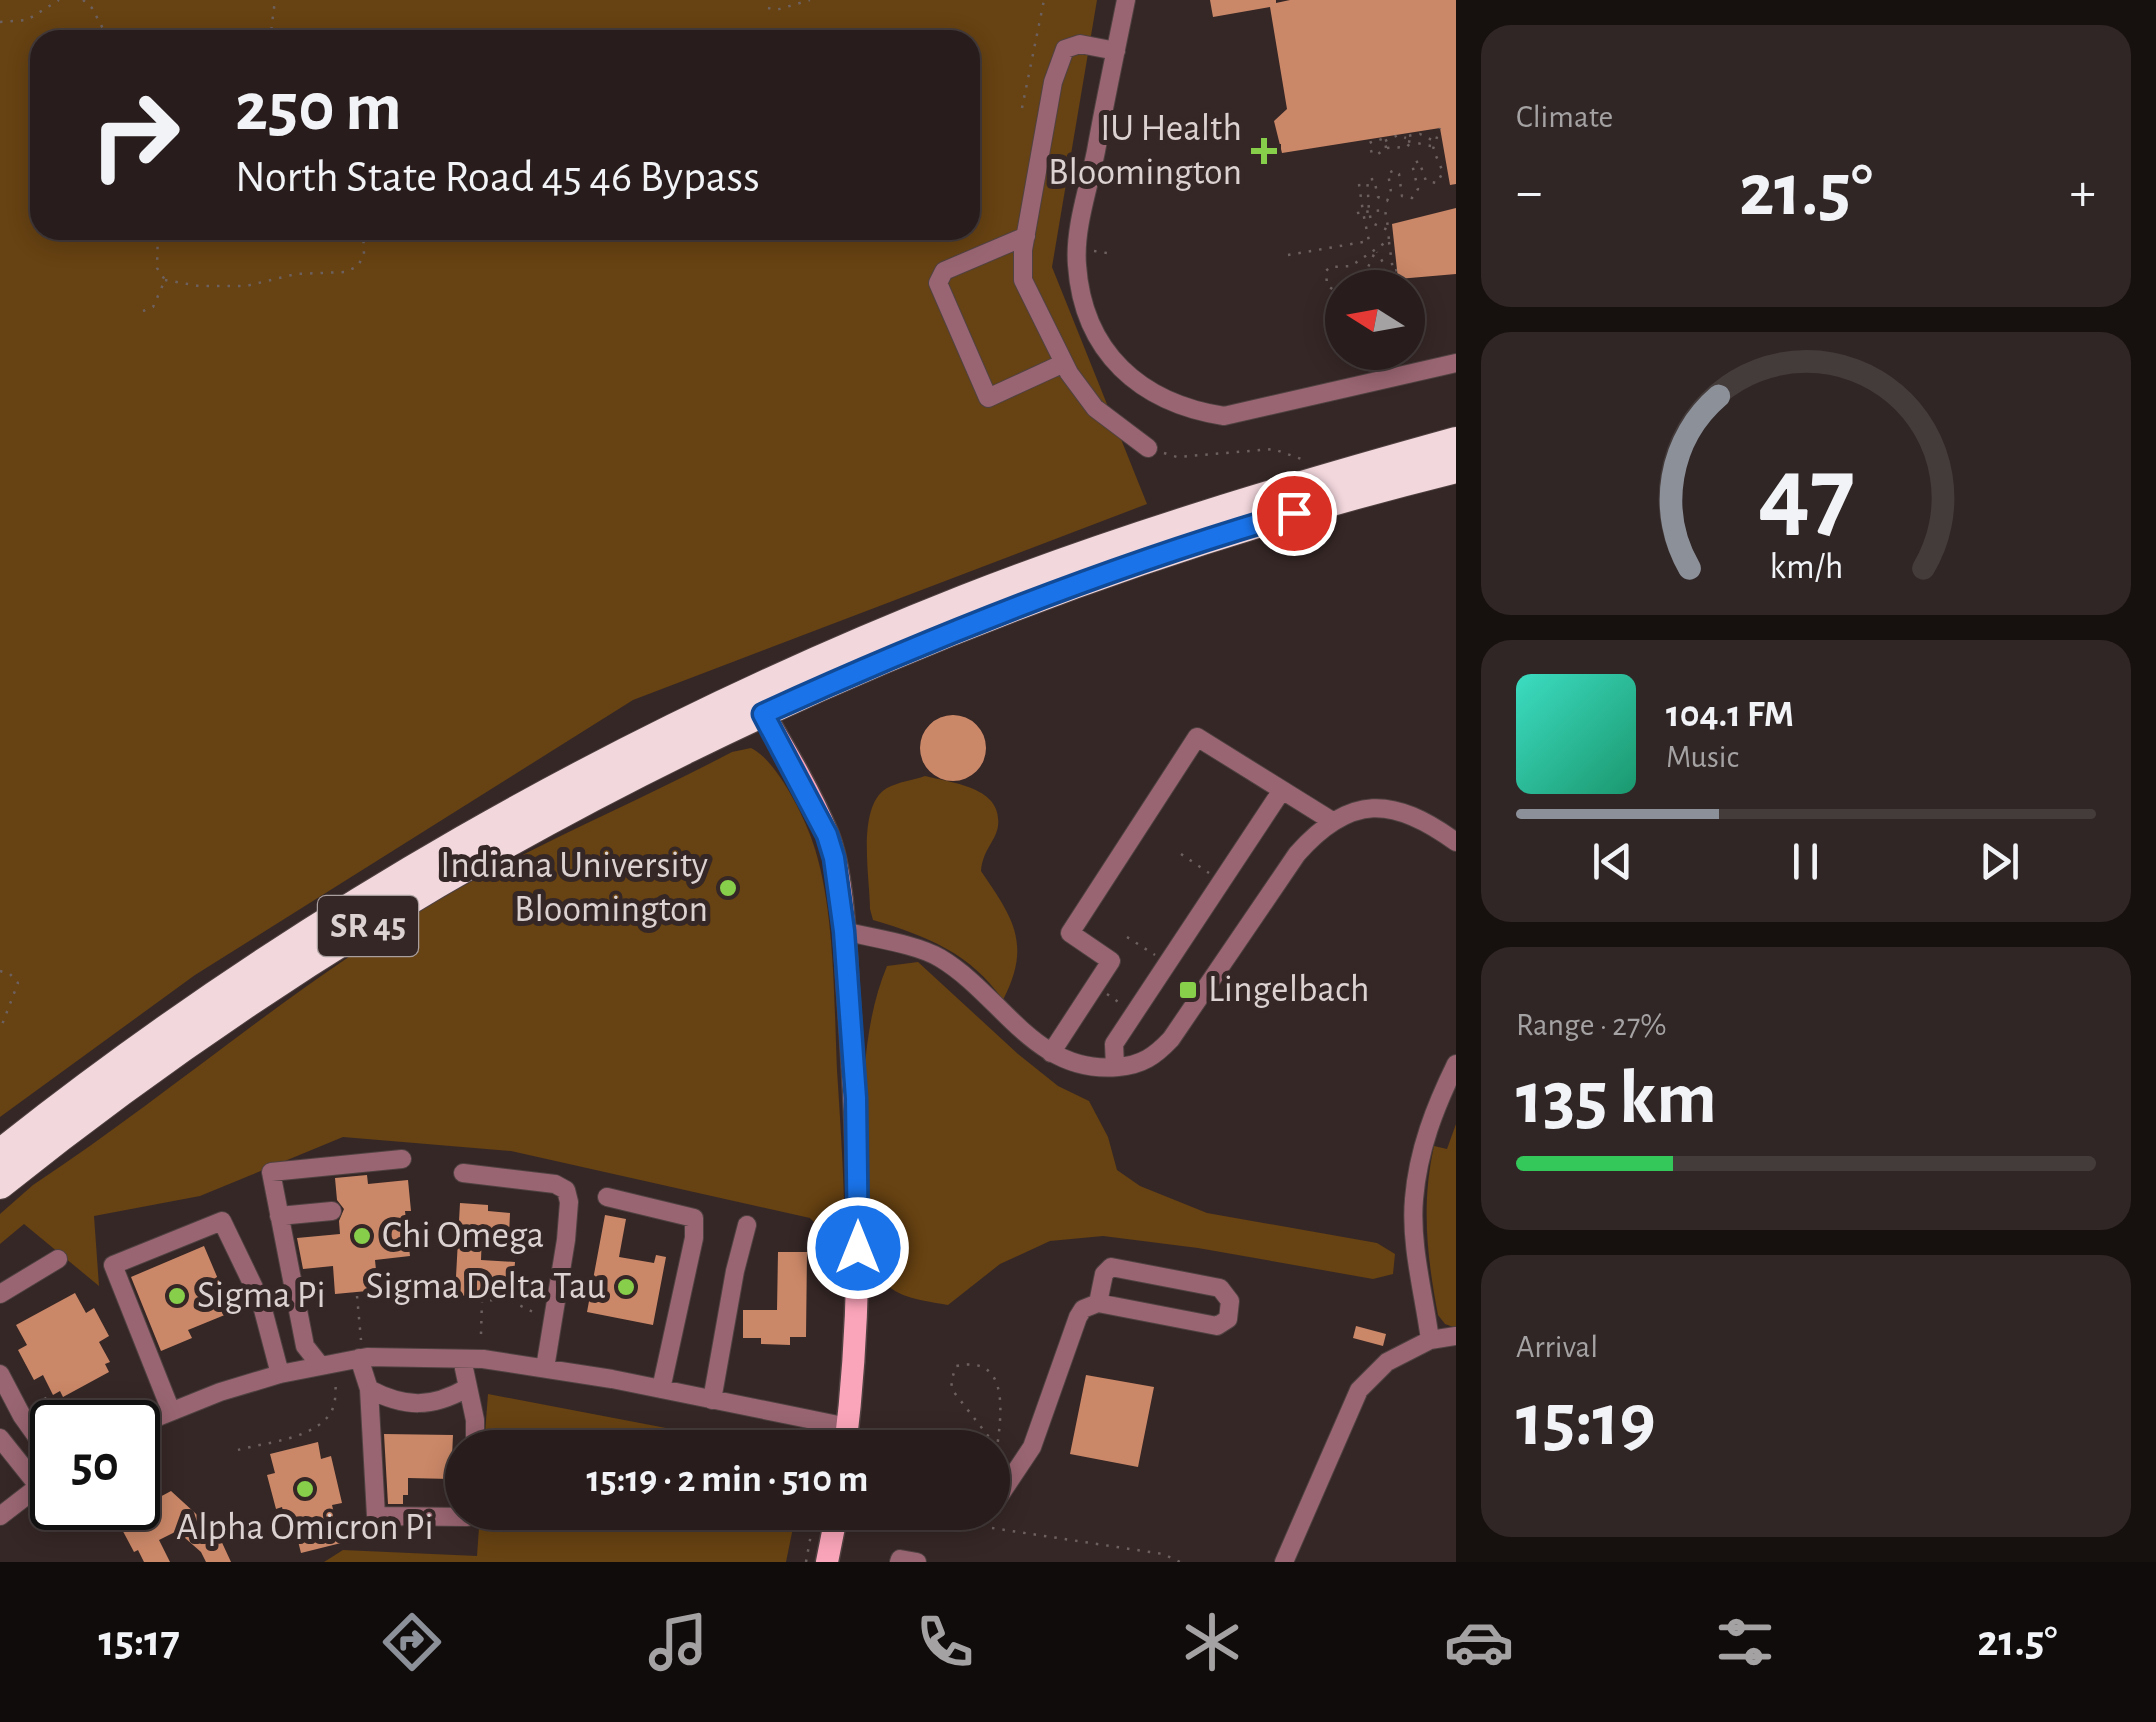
<!DOCTYPE html>
<meta charset="utf-8">
<style>
body{margin:0;font-family:"Alegreya Sans",sans-serif;background:#302625;color:#f1f3f6;height:100vh;display:flex;flex-direction:column;font-size:38px;white-space:nowrap}
*{box-sizing:border-box;margin:0}
p{font-size:32px;color:#a5a2a3}
.icon{flex:none;width:55px;height:55px;fill:none;stroke:currentColor;stroke-width:2;stroke-linecap:round;stroke-linejoin:round}
.map{position:relative;flex:1;overflow:hidden}
.drawer{display:flex;flex-direction:column;gap:25px;padding:25px;background:#16100f;width:700px}
.drawer>*{flex:none}
.top-card{position:absolute;left:30px;top:30px;width:950px;height:210px;border-radius:30px;box-shadow:0 5px 25px #0003,0 0 0 2px #443b3b;background:#281d1c;color:#f1f3f6;overflow:hidden}
.needle{width:65px;rotate:281deg}
.tools{position:absolute;left:1325px;top:270px;display:grid;gap:20px}
.tools a{display:grid;place-items:center;width:100px;height:100px;border-radius:50%;background:#281d1c;box-shadow:0 5px 25px #0003,0 0 0 2px #443b3b;font-size:50px}
.speed{position:absolute;left:30px;top:1400px;display:flex;gap:20px;font-size:50px;font-weight:700;text-align:center}
.speed>*{display:grid;place-content:center;width:130px;height:130px;border-radius:50%;background:#281d1c;box-shadow:0 5px 25px #0003,0 0 0 2px #443b3b;line-height:1}
.speed .limit{border:5px solid #111;border-radius:15px;background:#fff;color:#111}
.pin{position:absolute;display:grid;place-items:center;width:85px;height:85px;color:#fff;margin:-42px;border:5px solid #fff;border-radius:50%;box-shadow:0 2px 10px #0007}
.me{position:absolute;width:110px;margin:-55px;rotate:0deg;stroke-linejoin:round;filter:drop-shadow(0 0 8px #0008)}
.turn{display:flex;align-items:center;gap:35px;height:210px;padding:0 40px;font-size:45px}
.turn .icon{width:130px;height:130px;stroke-width:2.5}
.turn b{display:block;font-size:70px;line-height:85px}
.big{font-size:75px;font-weight:700;line-height:1.1}
.drawer .card{flex:1;display:flex;flex-direction:column;justify-content:center;gap:15px;min-width:0;padding:0 35px;border-radius:30px;background:#302625}
.drawer .dial{align-items:center;gap:0}
.dial svg{height:260px;overflow:visible;fill:none;stroke:#443b3b;stroke-width:7;stroke-linecap:round;text-anchor:middle}
.dial text{fill:#f1f3f6;stroke:none}
.song{display:flex;align-items:center;gap:30px}
.cover{width:120px;height:120px;border-radius:15px;background:linear-gradient(135deg,hsl(170 70% 55%),hsl(160 70% 35%))}
.played{height:10px;border-radius:5px;background:linear-gradient(90deg,#8c9099 35%,#443b3b 35%)}
.keys{display:flex;justify-content:space-around;direction:ltr}
.heat{display:flex;justify-content:space-between;align-items:center;font-size:55px;direction:ltr}
.charge{height:15px;border-radius:8px;background:linear-gradient(90deg,#34c759 27%,#443b3b 0)}
.trip{position:absolute;left:445px;top:1430px;width:565px;height:100px;border-radius:50px;background:#281d1c;box-shadow:0 5px 25px #0003,0 0 0 2px #443b3b;font-weight:700;line-height:100px;text-align:center}
.dock{display:flex;height:160px;justify-content:space-around;align-items:center;background:#100c0b;color:#a5a2a3}
.dock .icon{width:70px;height:70px}
.dock .on{color:#8c9099}
.dock b{font-size:45px;color:#f1f3f6}
main{display:flex;flex:1;min-height:0}
.map>svg:first-child{display:block}
.green{fill:#674212;fill-rule:evenodd}
.building{fill:#cb8868}
.lines{fill:none;stroke-linecap:round;stroke-linejoin:round}
.minor-casing{stroke:#504241;stroke-width:20}
.major-casing{stroke:#504241;stroke-width:25}
.highway-casing{stroke:#504241;stroke-width:30}
.path{stroke:#6d6160;stroke-width:2.5;stroke-dasharray:2.5 8;stroke-linecap:butt}
.minor{stroke:#996572;stroke-width:18}
.major{stroke:#fba5ba;stroke-width:22}
.highway{stroke:#f2d7dd;stroke-width:28}
.route-casing{stroke:#114b97;stroke-width:25}
.route{stroke:#1a73e8;stroke-width:18}
.poi-dot{fill:#87cf4b;stroke:#352726;stroke-width:4}
.labels{text-anchor:middle;dominant-baseline:central;stroke-width:10;stroke-linejoin:round;paint-order:stroke}
.shield{fill:#352726;stroke:#a99f9e;stroke-width:2.5}
.shield-label{font-size:35px;font-weight:bold;fill:#dbd2d1}
.poi-label{font-size:38px;fill:#dbd2d1;stroke:#352726;text-anchor:end}
</style>
<main>
<div class="map">
<svg width="1456" height="1562" viewBox="0 0 1456 1562">
<rect width="100%" height="100%" fill="#352726"/>
<!-- green -->
<path class="green" d="M 0,0 L 1097,0 L 1052,267 L 1147,504 L 633,700 L 195,975 L 0,1117 ZM 40,40 L 970,40 L 970,230 L 40,230 Z
M 751,748 C 777,760 807,821 815,849 C 835,914 834,1002 837,1070 C 841,1132 845,1193 845,1254 L 810,1218 L 511,1151 L 343,1137 L 200,1196 L 94,1216 L 99,1286 L 24,1224 L 0,1244 L 0,1214 L 33,1185 C 171,1094 298,981 442,898 C 536,844 637,802 732,752 Z
M 925,776 C 952,783 1003,787 998,826 C 996,841 983,849 981,871 C 1013,918 1032,944 1003,1000 C 970,953 927,936 873,920 L 870,909 C 870,878 856,806 887,788 C 898,782 914,780 925,776 Z
M 918,962 L 1018,1054 L 1058,1086 L 1089,1101 L 1108,1137 L 1117,1170 L 1140,1186 L 1207,1213 L 1377,1243 L 1395,1254 L 1393,1274 L 1373,1279 L 1198,1248 L 1103,1236 L 1050,1241 L 1000,1264 L 948,1305 C 902,1297 886,1296 864,1252 C 865,1161 852,1050 887,966 Z
M 1456,1124 L 1456,1328 L 1445,1324 L 1438,1315 C 1427,1257 1421,1205 1434,1146 L 1447,1149 Z
M 488,1394 L 765,1447 L 484,1447 Z
M 480,1513 L 796,1513 L 786,1562 L 324,1562 L 343,1550 L 477,1556 Z"/>
<!-- building -->
<path class="building" d="M 1210,0 L 1276,0 L 1276,3 L 1290,0 L 1456,0 L 1456,184 L 1450,185 L 1440,128 L 1282,153 L 1274,121 L 1287,109 L 1270,7 L 1213,17 Z
M 1456,208 L 1456,274 L 1398,279 L 1392,224 Z
M920 748a33 33 0 1 1 66 0a33 33 0 1 1-66 0Z
M 367,1175 L 368,1184 L 408,1180 L 411,1211 L 405,1211 L 410,1256 L 375,1260 L 378,1290 L 335,1294 L 333,1266 L 303,1269 L 297,1238 L 340,1234 L 339,1221 L 344,1209 L 337,1200 L 335,1178 Z
M 460,1203 L 488,1205 L 488,1211 L 510,1213 L 509,1235 L 482,1233 L 481,1260 L 515,1262 L 513,1288 L 490,1287 L 489,1297 L 455,1295 Z
M 605,1215 L 626,1219 L 619,1257 L 654,1263 L 656,1255 L 666,1257 L 653,1325 L 587,1312 Z
M 204,1246 L 232,1312 L 188,1330 L 192,1338 L 161,1351 L 131,1277 Z
M 778,1252 L 807,1252 L 806,1337 L 790,1337 L 790,1345 L 761,1344 L 761,1338 L 743,1338 L 743,1310 L 777,1310 Z
M 75,1293 L 86,1313 L 94,1308 L 109,1336 L 99,1342 L 110,1362 L 105,1364 L 109,1372 L 63,1397 L 60,1391 L 53,1395 L 43,1375 L 34,1380 L 18,1350 L 27,1345 L 16,1325 Z
M 1356,1326 L 1386,1334 L 1383,1346 L 1353,1338 Z
M 1086,1375 L 1154,1387 L 1138,1467 L 1070,1454 Z
M 384,1434 L 453,1435 L 451,1479 L 408,1478 L 408,1495 L 403,1495 L 403,1504 L 388,1504 Z
M 318,1442 L 321,1459 L 331,1456 L 342,1503 L 332,1505 L 341,1543 L 301,1553 L 291,1513 L 284,1515 L 282,1507 L 276,1509 L 267,1475 L 275,1473 L 270,1454 Z
M 171,1491 L 218,1534 L 231,1562 L 206,1562 L 201,1552 L 177,1531 L 159,1540 L 170,1562 L 144,1562 L 138,1550 L 134,1552 L 117,1520 Z"/>
<g class="lines">
<!-- minor casing -->
<g class="minor-casing">
<path id="minor" d="M 1126,0 C 1116,50 1105,100 1096,151 C 1089,187 1074,228 1077,265 C 1083,352 1140,403 1224,416 L 1456,363
M 1116,51 L 1080,44 L 1065,49 L 1053,82 L 1023,250 L 1023,280 L 1069,373 L 1095,408 L 1148,448
M 1026,236 L 944,271 L 938,283 L 988,398 L 1064,363
M 844,931 C 871,938 917,944 940,958 C 1002,995 1035,1075 1118,1067 C 1142,1065 1155,1056 1171,1039 L 1297,854 C 1350,794 1393,796 1456,842
M 1051,1053 L 1111,961 L 1070,933 L 1197,737 L 1332,821
M 1115,1067 L 1114,1044 L 1282,790
M 463,1173 L 555,1184 L 566,1190 L 569,1202 L 566,1240 L 545,1368
M 607,1197 L 694,1218 L 694,1238 L 661,1389
M 279,1216 L 332,1211
M 0,1294 L 58,1259
M 1430,1340 C 1424,1294 1410,1245 1414,1199 C 1418,1150 1435,1107 1456,1064
M 359,1358 L 369,1389 L 376,1516 L 467,1517 L 473,1512
M 462,1359 L 475,1420 L 475,1448
M 320,1365 L 305,1346 L 271,1172 L 402,1159
M 0,1374 L 22,1416 L 52,1458
M 369,1389 C 405,1408 432,1408 467,1388
M 712,1400 L 735,1271 L 747,1225
M 171,1411 L 113,1265 L 222,1221 L 261,1302 L 280,1374
M 138,1425 L 220,1392 L 280,1374 L 367,1357 L 483,1359 L 612,1379 L 848,1427
M 0,1438 L 39,1487
M 992,1507 L 1032,1447 L 1078,1317 L 1083,1309 L 1098,1303 L 1217,1326 L 1228,1319 L 1230,1301 L 1220,1288 L 1111,1267 L 1104,1274 L 1098,1303
M 882,1512 L 972,1520 L 985,1512
M 0,1516 L 52,1476
M 899,1562 L 900,1559 L 917,1562
M 1284,1562 L 1359,1390 L 1387,1362 L 1430,1340 L 1456,1336"/>
</g>
<!-- major casing -->
<g class="major-casing">
<path id="major" d="M 755,699 C 780,742 808,787 827,833 C 844,875 845,946 848,991 C 859,1144 864,1296 845,1448
M 827,1562 L 837,1512"/>
</g>
<!-- highway casing -->
<g class="highway-casing">
<path id="highway" d="M 0,1153 C 291,922 619,735 964,599 C 1125,536 1290,487 1456,441
M 0,1185 C 426,844 927,600 1456,469"/>
</g>
<!-- path -->
<path class="path" d="M 83,0 L 92,8 L 109,40
M 768,8 L 776,10 L 810,0
M 0,22 L 27,20 L 59,0
M 270,40 L 275,0
M 1022,108 L 1044,0
M 1385,141 L 1398,135 L 1406,138
M 1431,146 L 1407,141 L 1407,136 L 1420,134 L 1432,140
M 1386,148 L 1385,141 L 1379,139 L 1369,143 L 1372,154 L 1378,154 L 1386,148 L 1407,147 L 1411,142
M 1359,184 L 1363,212 L 1385,210 L 1388,227
M 1389,242 L 1393,271 L 1397,270
M 1094,251 L 1113,254
M 1288,255 L 1369,241 L 1363,212 L 1352,214
M 1364,276 L 1375,252
M 165,280 L 199,286 L 246,286 L 296,274 L 345,272 L 358,266 L 364,254 L 363,230
M 1353,288 L 1363,279 L 1368,283 L 1384,276 L 1385,266 L 1377,252
M 1342,291 L 1335,291 L 1327,285 L 1326,271 L 1330,267 L 1351,266 L 1389,240 L 1388,230 L 1372,223 C 1367,209 1369,194 1367,180 L 1374,179 L 1378,197 L 1387,201 L 1391,192 L 1388,173 L 1395,170 L 1399,174 L 1402,196 L 1412,198 L 1418,189 L 1412,164 L 1419,161 L 1426,181 L 1437,183 L 1443,172 L 1433,149 L 1440,128
M 143,311 L 153,307 L 165,280 L 157,268 L 158,230
M 1164,453 L 1177,457 L 1273,449 L 1307,461
M 1181,854 L 1209,873
M 1127,937 L 1155,955
M 0,971 L 10,974 L 18,983 L 0,1030
M 1107,994 L 1121,1004
M 357,1296 L 361,1340
M 481,1334 L 482,1300 L 511,1301 L 539,1315
M 68,1401 L 79,1422
M 35,1404 L 50,1396
M 38,1404 L 52,1428
M 238,1450 C 266,1442 320,1439 333,1408 C 336,1401 335,1391 336,1384
M 994,1473 C 996,1439 1021,1352 956,1366 L 951,1382 L 953,1391 L 996,1446
M 136,1508 L 137,1510
M 992,1528 L 1163,1554 L 1180,1562
M 806,1562 L 815,1512"/>
<!-- minor -->
<use href="#minor" class="minor"/>
<!-- major -->
<use href="#major" class="major"/>
<!-- highway -->
<use href="#highway" class="highway"/>
</g>
<g class="lines">
<!-- route casing -->
<g class="route-casing">
<path id="route" d="M 858,1248 L 856,1098 L 844,931 L 834,858 L 827,835 L 763,714 C 936,635 1111,566 1294,513"/>
</g>
<!-- route -->
<use href="#route" class="route"/>
</g>
<!-- markers -->
<g class="poi-dot">
<path d="M1259 136h10v10h10v10h-10v10h-10v-10h-10v-10h10z"/>
<circle cx="728" cy="888" r="10"/>
<rect x="1178" y="980" width="20" height="20" rx="5"/>
<circle cx="362" cy="1236" r="10"/>
<circle cx="626" cy="1287" r="10"/>
<circle cx="177" cy="1296" r="10"/>
<circle cx="305" cy="1489" r="10"/>
</g>
<g class="labels">
<!-- shield labels -->
<rect class="shield" x="318" y="896" width="100" height="60" rx="8"/>
<g class="shield-label">
<text x="368" y="926">SR 45</text>
</g>
<!-- poi labels -->
<g class="poi-label">
<text x="1242" y="129">IU Health<tspan x="1242" dy="44">Bloomington</tspan></text>
<text x="708" y="866">Indiana University<tspan x="708" dy="44">Bloomington</tspan></text>
<text x="1208" y="990" text-anchor="start">Lingelbach</text>
<text x="382" y="1236" text-anchor="start">Chi Omega</text>
<text x="606" y="1287">Sigma Delta Tau</text>
<text x="197" y="1296" text-anchor="start">Sigma Pi</text>
<text x="305" y="1528" text-anchor="middle">Alpha Omicron Pi</text>
</g>
</g>
</svg>
<div class="tools">
<a><svg class="needle" viewBox="-14 -14 28 28"><path d="M0-13l5 13h-10z" fill="#e53935"/><path d="M0 13l5-13h-10z" fill="#a5a2a3"/></svg></a>
</div>
<div class="speed"><div class="limit">50</div></div>
<div class="pin" style="left:1294px;top:513px;background:#d93025"><svg class="icon" aria-label="arrive" viewBox="0 0 24 24"><path d="M6 21V4h12l-3 4 3 4H6"/></svg></div>
<svg class="me" style="left:858px;top:1248px" viewBox="-20 -20 40 40"><circle r="17" fill="#1a73e8" stroke="#fff" stroke-width="3"/><path d="M0-11L8 9 0 5-8 9z" fill="#fff"/></svg>
<div class="trip">15:19 · 2 min · 510 m</div>
<div class="top-card">
<div class="turn"><svg class="icon" aria-label="right" viewBox="0 0 24 24"><path d="M7 20v-9h11M14 6l5 5-5 5"/></svg><div><b>250 m</b>North State Road 45 46 Bypass</div></div>
</div>
</div>
<section class="drawer">
<div class="card"><p>Climate</p>
<div class="heat"><a>−</a><b class="big">21.5°</b><a>+</a></div>
</div>
<div class="card dial"><svg viewBox="0 0 100 80">
<path d="M14 69A42 42 0 1 1 86 69"/>
<path d="M14 69A42 42 0 0 1 23 16" stroke="#8c9099"/>
<text x="50" y="56" font-size="32" font-weight="700">47</text>
<text x="50" y="72" font-size="11">km/h</text>
</svg></div>
<div class="card">
<div class="song"><i class="cover"></i><div><b>104.1 FM</b><p>Music</p></div></div>
<div class="played"></div>
<div class="keys"><svg class="icon" aria-label="previous" viewBox="0 0 24 24"><path d="M18 5L8 12l10 7zM5 5v14"/></svg><svg class="icon" aria-label="pause" viewBox="0 0 24 24"><path d="M8 5v14M16 5v14"/></svg><svg class="icon" aria-label="next" viewBox="0 0 24 24"><path d="M6 5l10 7-10 7zM19 5v14"/></svg></div>
</div>
<div class="card"><p>Range · 27%</p><b class="big">135 km</b><div class="charge"></div></div>
<div class="card"><p>Arrival</p><b class="big">15:19</b></div>
</section>
</main>
<nav class="dock">
<b>15:17</b>
<svg class="icon on" aria-label="directions" viewBox="0 0 24 24"><path d="M12 3l9 9-9 9-9-9zM9 14v-3h6M13 9l2 2-2 2"/></svg>
<svg class="icon" aria-label="music" viewBox="0 0 24 24"><path d="M9 18V5l10-2v13"/><circle cx="6" cy="18" r="3"/><circle cx="16" cy="16" r="3"/></svg>
<svg class="icon" aria-label="phone" viewBox="0 0 24 24"><path d="M5 4h4l2 5-3 2q2 4 5 5l2-3 5 2v4C11 20 4 13 5 4z"/></svg>
<svg class="icon" aria-label="climate" viewBox="0 0 24 24"><path d="M12 3v18M4 7l16 10M4 17L20 7"/></svg>
<svg class="icon" aria-label="car" viewBox="0 0 24 24"><path d="M5 17H2v-5l4-1 3-4h7l3 4 3 1v5h-3M9 17h6M6 11h13"/><circle cx="7" cy="17" r="2"/><circle cx="17" cy="17" r="2"/></svg>
<svg class="icon" aria-label="filters" viewBox="0 0 24 24"><path d="M4 7h16M4 17h16"/><circle cx="9" cy="7" r="2"/><circle cx="15" cy="17" r="2"/></svg>
<b>21.5°</b>
</nav>
